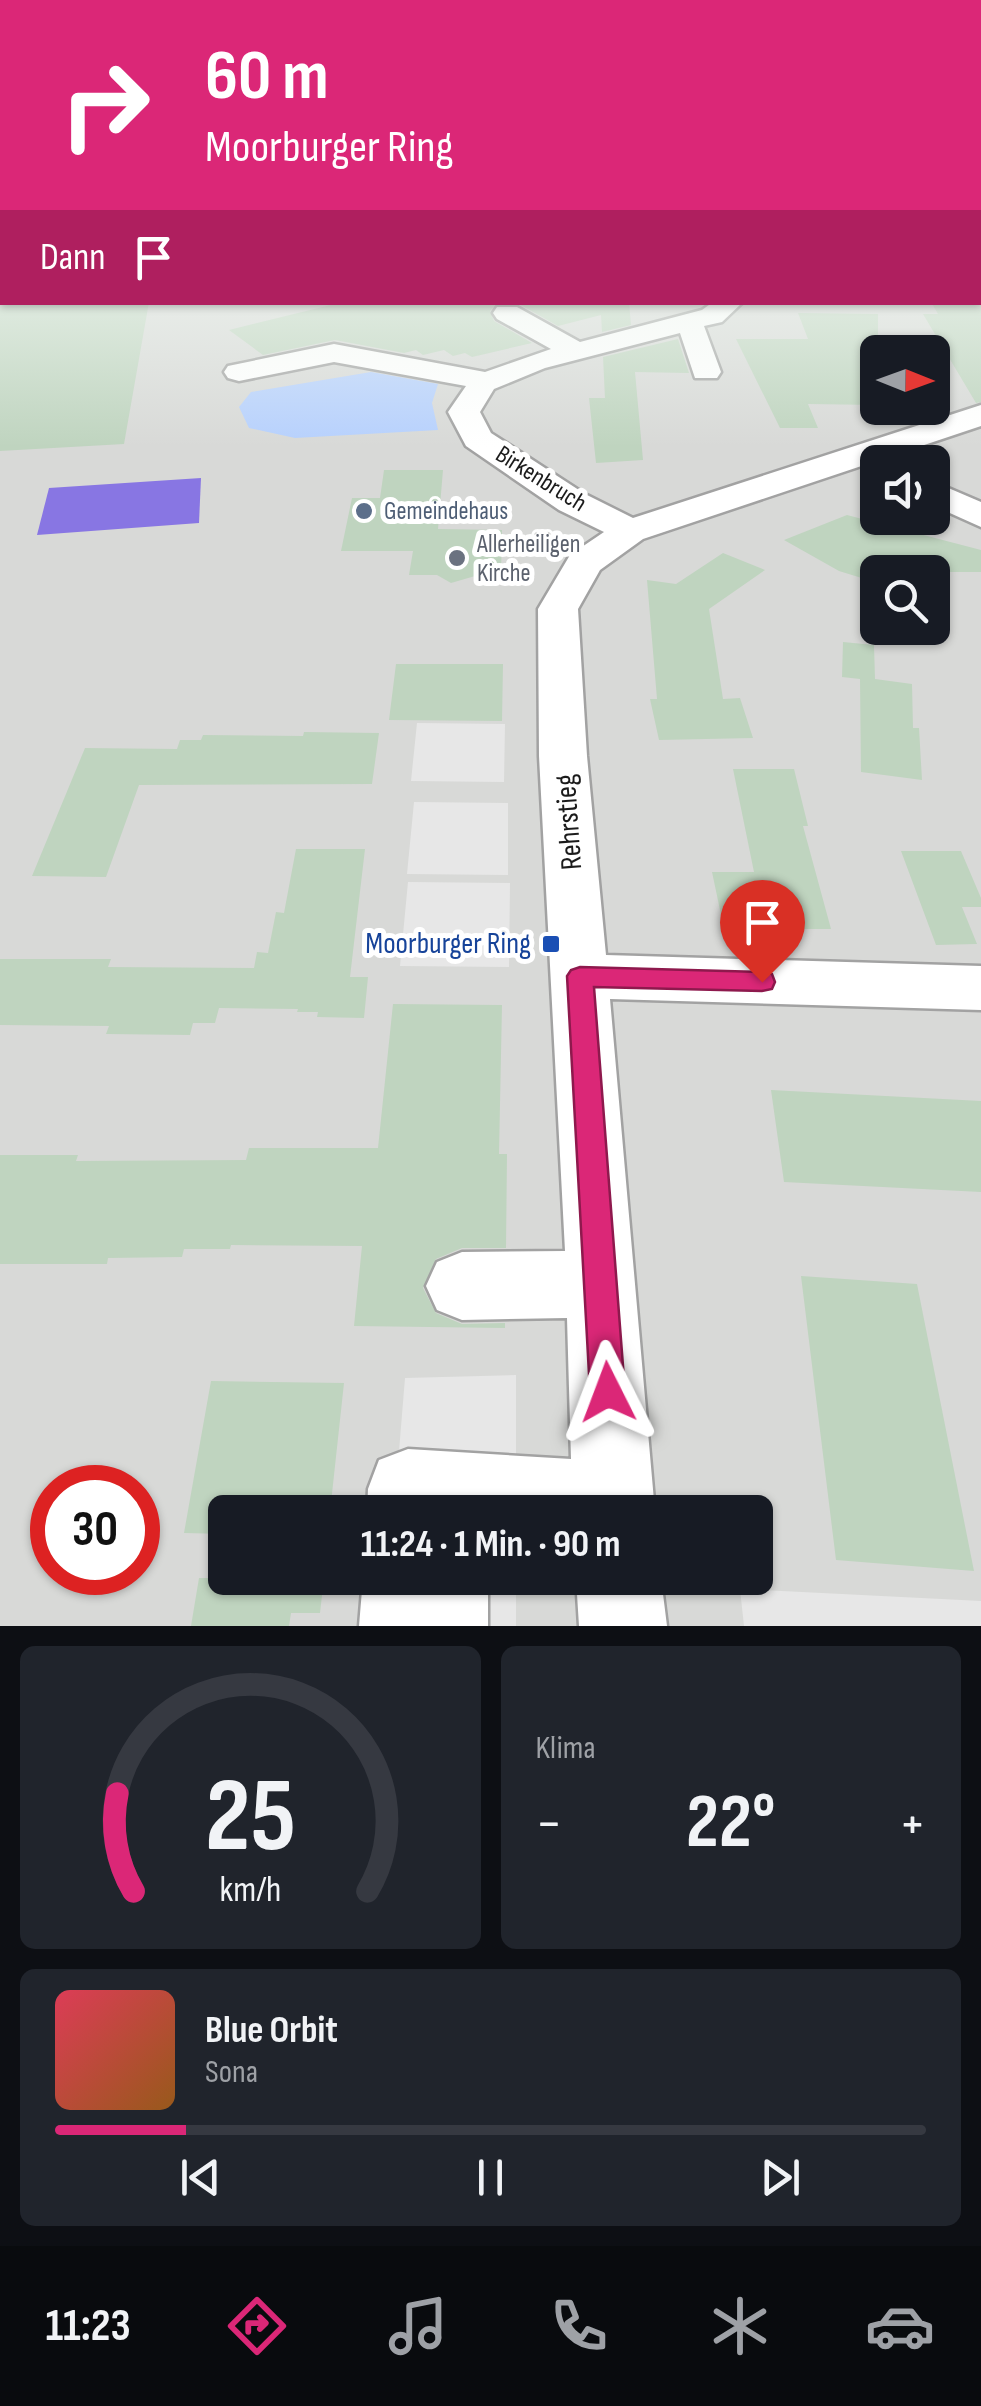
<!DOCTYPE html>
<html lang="de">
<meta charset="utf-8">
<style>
body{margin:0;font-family:"Sofia Sans Condensed",sans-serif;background:#20242c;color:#f1f3f6;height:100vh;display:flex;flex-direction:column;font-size:38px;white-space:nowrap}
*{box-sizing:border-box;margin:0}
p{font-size:32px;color:#9ea1a6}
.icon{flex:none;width:55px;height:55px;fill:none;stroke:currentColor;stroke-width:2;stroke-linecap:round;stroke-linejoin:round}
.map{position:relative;height:1626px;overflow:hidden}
.details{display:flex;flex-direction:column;gap:20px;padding:20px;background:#0d0f14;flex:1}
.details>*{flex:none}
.top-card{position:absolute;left:0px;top:0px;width:982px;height:305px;box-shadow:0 2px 8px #0004;background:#db2777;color:#fff;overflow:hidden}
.needle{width:65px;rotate:91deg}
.controls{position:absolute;left:860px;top:335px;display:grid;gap:20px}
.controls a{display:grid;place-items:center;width:90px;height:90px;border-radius:15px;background:#171b24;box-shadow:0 2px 8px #0004;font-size:50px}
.speed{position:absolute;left:30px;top:1465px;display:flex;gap:20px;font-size:50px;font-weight:700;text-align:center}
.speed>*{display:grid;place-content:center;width:130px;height:130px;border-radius:50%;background:#171b24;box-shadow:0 2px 8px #0004;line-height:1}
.speed .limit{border:15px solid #d22;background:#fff;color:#111}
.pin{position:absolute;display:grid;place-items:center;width:85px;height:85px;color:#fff;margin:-102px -42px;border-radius:50% 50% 50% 0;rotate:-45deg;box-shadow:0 0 10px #0007}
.pin .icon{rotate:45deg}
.me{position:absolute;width:110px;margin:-55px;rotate:357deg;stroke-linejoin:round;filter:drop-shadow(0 0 8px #0008)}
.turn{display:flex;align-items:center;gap:35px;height:210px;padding:0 40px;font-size:45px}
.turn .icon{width:130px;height:130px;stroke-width:2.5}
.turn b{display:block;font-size:70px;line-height:85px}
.then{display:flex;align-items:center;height:95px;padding:0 40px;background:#0003;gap:20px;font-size:38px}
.big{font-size:75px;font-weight:700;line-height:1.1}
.details .widget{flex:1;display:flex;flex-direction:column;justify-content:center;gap:15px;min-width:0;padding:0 35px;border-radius:15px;background:#20242c}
.details .dial{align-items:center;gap:0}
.dial svg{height:260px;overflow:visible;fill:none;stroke:#363941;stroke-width:7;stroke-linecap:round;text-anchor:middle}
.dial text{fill:#f1f3f6;stroke:none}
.song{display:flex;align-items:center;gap:30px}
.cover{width:120px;height:120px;border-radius:15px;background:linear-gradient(135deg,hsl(350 70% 55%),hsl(30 70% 35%))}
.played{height:10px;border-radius:5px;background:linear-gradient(90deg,#db2777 15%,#363941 15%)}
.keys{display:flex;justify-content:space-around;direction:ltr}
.heat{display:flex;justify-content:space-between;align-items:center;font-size:55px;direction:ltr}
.details .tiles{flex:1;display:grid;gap:20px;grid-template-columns:1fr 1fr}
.widget:last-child{grid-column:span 2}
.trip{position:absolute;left:208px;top:1495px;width:565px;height:100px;border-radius:15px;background:#171b24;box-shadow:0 2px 8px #0004;font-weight:700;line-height:100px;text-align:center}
.menu{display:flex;height:160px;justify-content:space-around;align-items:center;background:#090b0e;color:#9ea1a6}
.menu .icon{width:70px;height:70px}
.menu .on{color:#db2777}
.menu b{font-size:45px;color:#f1f3f6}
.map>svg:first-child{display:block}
.residential{fill:#d8d9d7;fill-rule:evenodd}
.park{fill:#b6d0fd}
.pitch{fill:#8876e3}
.parking{fill:#e7e7e7}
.building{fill:#bfd4bf}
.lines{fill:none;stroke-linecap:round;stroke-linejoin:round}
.minor-casing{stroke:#a2a2a2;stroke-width:5}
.minor{fill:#fff;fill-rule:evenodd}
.route{fill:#db2777;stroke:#8e194d;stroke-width:2.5}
.service-dot{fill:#5c6f8a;stroke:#fff;stroke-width:4}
.worship-dot{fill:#6b7280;stroke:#fff;stroke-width:4}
.transit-dot{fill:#1a4fb4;stroke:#fff;stroke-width:4}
.labels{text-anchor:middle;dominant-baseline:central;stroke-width:10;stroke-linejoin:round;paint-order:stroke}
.far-street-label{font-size:25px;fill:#1b1b1b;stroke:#fff}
.far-service-label{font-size:25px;fill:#4e5e75;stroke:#fff;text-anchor:start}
.far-worship-label{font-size:25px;fill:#5b616d;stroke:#fff;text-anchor:start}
.street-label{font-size:30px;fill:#1b1b1b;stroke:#fff}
.transit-label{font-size:30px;fill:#164399;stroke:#fff;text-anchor:end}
</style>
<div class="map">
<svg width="981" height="1626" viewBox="0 0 981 1626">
<rect width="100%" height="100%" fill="#dfede2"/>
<!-- residential -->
<path class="residential" d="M 0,220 L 2,302 L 980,302 L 981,220 L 981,1626 L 0,1626 ZM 878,352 L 932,352 L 932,408 L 878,408 ZM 878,462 L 932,462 L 932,518 L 878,518 ZM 878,572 L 932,572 L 932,628 L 878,628 ZM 52,1488 L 138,1488 L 138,1572 L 52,1572 ZM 225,1512 L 755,1512 L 755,1578 L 225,1578 Z"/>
<!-- park -->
<path class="park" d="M 371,372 L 438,384 L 432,403 L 438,430 L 295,438 L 249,428 L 239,407 L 251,392 Z"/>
<!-- pitch -->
<path class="pitch" d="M 201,478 L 199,523 L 37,535 L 49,488 Z"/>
<!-- parking -->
<path class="parking" d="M 417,723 L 505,724 L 504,782 L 411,781 Z
M 414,802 L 508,803 L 508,875 L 407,874 Z
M 408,882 L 510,883 L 509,967 L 400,966 Z
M 516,1375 L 516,1512 L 394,1512 L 405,1378 Z
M 425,1578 L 516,1578 L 516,1626 L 423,1626 Z
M 740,1589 L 981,1601 L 981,1626 L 744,1626 Z"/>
<!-- building -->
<path class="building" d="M 0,302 L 149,302 L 124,444 L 0,451 Z
M 343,302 L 629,302 L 631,325 L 602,332 L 601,315 L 558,326 L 519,304 L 497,303 L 490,311 L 494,321 L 532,343 L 472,357 L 465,353 L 453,356 L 444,350 L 423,355 L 416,350 L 404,353 L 335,340 L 263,355 L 229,330 Z
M 931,302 L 981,302 L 981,402 L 976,403 L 923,314 L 938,314 Z
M 798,313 L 878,314 L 878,405 L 808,404 L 818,428 L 780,428 L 736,339 L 808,339 Z
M 678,339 L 689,373 L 635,372 L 643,460 L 596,463 L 589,398 L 605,398 L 603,357 Z
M 384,470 L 443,470 L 438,529 L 502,530 L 501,574 L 482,574 L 451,583 L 437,575 L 409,575 L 413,551 L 341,551 L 352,498 L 380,498 Z
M 847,515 L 981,550 L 981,572 L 878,572 L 878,583 L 839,571 L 784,540 Z
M 723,553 L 765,570 L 709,609 L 723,699 L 740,698 L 753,738 L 659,740 L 650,699 L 657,699 L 647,580 L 676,584 Z
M 843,642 L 874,645 L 875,679 L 912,684 L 913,728 L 919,728 L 922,780 L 861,772 L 860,679 L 842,677 Z
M 396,664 L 503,664 L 502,721 L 389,720 Z
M 304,732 L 379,733 L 372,784 L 139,785 L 106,877 L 32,876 L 85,748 L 177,749 L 180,740 L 201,740 L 203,735 L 303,736 Z
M 733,769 L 794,769 L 808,826 L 803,826 L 831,929 L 724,929 L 712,872 L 754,872 Z
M 296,849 L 365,849 L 350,977 L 368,977 L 364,1018 L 317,1017 L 318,1012 L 297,1012 L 298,1009 L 219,1008 L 215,1023 L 193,1023 L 190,1035 L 106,1034 L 109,1026 L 0,1025 L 0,959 L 111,959 L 108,967 L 254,968 L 257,952 L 268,953 L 276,912 L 284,913 Z
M 901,851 L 961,851 L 981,898 L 981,907 L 962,907 L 977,944 L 936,945 Z
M 393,1004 L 502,1005 L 499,1154 L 507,1154 L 506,1248 L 462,1248 L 436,1259 L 423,1288 L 436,1313 L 462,1324 L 505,1323 L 505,1328 L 354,1326 L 362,1246 L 231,1245 L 230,1249 L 184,1249 L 182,1257 L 108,1258 L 107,1264 L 0,1264 L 0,1155 L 78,1155 L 76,1161 L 246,1160 L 249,1148 L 378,1148 Z
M 771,1090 L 981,1101 L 981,1192 L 784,1182 Z
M 801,1276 L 917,1284 L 974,1571 L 836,1560 Z
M 211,1381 L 344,1383 L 330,1512 L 225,1512 L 225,1534 L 184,1533 Z
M 199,1578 L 324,1578 L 320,1613 L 291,1613 L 289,1626 L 191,1626 Z"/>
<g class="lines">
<!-- minor casing -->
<g class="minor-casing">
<path id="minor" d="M 980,253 L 981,253 L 981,269 L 980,269 Z
M 713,302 L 743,302 L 722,322 L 704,326 L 721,372 L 717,378 L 695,378 L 680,333 L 545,368 L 494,389 L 480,412 L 491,433 L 585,494 L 633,518 L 981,405 L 981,426 L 643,539 L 600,570 L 578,609 L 587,756 L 606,955 L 981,966 L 981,1010 L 610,999 L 655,1512 L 367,1512 L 368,1489 L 379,1460 L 408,1449 L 571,1459 L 567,1318 L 462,1320 L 437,1310 L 426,1286 L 437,1262 L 462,1252 L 565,1251 L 539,756 L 538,609 L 570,555 L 604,532 L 559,510 L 466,446 L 448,412 L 466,386 L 334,362 L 239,381 L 228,378 L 224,372 L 228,366 L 334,344 L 485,372 L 551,349 L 497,319 L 493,313 L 497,307 L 517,307 L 580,342 L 702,310 Z
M 932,481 L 981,502 L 981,527 L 932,505 Z
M 363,1578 L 488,1578 L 488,1626 L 359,1626 Z
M 576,1578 L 661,1578 L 667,1626 L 579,1626 Z"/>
</g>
<!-- minor -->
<use href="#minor" class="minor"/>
</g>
<!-- sky -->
<linearGradient id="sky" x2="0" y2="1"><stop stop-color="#9eaae4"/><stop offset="0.49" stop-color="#f1f7f2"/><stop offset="1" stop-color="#f1f7f2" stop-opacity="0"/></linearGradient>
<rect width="981" height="447" fill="url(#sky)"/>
<!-- route -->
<path class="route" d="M 580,967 L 762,972 L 772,974 L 775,982 L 772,989 L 762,991 L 594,987 L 625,1392 L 620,1405 L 608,1410 L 595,1405 L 590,1392 L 567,976 L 571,970 Z"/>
<!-- markers -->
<circle class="service-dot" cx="364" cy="511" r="10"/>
<circle class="worship-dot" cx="457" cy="558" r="10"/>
<rect class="transit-dot" x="541" y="934" width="20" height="20" rx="5"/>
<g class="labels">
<!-- far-street labels -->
<g class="far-street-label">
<text transform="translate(541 479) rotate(32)">Birkenbruch</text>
</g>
<!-- far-service labels -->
<g class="far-service-label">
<text x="384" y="511">Gemeindehaus</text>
</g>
<!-- far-worship labels -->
<g class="far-worship-label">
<text x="477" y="544">Allerheiligen<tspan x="477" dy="29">Kirche</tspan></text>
</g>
<!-- street labels -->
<g class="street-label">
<text transform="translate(569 822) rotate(-94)">Rehrstieg</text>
</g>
<!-- transit labels -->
<g class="transit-label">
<text x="531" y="944">Moorburger Ring</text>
</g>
</g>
</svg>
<div class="controls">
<a><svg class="needle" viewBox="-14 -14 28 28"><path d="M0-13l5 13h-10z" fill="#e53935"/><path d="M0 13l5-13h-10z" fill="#9ea1a6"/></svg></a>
<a><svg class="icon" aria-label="sound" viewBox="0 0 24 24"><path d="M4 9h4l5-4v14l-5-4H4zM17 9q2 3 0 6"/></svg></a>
<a><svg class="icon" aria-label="search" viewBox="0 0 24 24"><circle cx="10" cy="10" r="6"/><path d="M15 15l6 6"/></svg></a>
</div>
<div class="speed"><div class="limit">30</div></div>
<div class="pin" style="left:762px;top:982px;background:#d93025"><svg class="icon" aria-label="arrive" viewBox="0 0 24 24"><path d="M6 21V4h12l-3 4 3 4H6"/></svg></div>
<svg class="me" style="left:608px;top:1392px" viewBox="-20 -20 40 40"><path d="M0-17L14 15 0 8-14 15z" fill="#db2777" stroke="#fff" stroke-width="4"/></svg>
<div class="trip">11:24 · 1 Min. · 90 m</div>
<div class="top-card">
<div class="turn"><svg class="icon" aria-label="right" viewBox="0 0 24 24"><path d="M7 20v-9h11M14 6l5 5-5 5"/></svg><div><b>60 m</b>Moorburger Ring</div></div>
<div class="then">Dann<svg class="icon" aria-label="arrive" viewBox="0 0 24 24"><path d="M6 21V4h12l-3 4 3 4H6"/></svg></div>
</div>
</div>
<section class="details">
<div class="tiles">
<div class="widget dial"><svg viewBox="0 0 100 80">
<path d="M14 69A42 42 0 1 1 86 69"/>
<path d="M14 69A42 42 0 0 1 9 39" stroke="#db2777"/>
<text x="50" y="56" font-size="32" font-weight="700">25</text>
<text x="50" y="72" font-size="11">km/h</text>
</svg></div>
<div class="widget"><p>Klima</p>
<div class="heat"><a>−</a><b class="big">22°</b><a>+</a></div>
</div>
<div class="widget">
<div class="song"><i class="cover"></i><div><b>Blue Orbit</b><p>Sona</p></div></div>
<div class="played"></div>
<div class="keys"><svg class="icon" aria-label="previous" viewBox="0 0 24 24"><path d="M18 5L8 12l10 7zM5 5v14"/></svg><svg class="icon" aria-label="pause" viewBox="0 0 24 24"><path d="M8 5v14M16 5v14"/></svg><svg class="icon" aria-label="next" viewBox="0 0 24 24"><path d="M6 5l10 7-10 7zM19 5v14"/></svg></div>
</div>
</div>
</section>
<nav class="menu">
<b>11:23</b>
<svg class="icon on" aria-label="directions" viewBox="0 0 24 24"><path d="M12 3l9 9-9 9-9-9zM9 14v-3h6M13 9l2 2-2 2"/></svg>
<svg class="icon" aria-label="music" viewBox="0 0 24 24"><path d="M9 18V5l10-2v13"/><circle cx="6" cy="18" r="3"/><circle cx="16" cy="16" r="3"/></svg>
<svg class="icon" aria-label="phone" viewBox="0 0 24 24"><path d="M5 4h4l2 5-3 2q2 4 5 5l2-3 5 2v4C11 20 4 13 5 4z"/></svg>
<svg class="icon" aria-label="climate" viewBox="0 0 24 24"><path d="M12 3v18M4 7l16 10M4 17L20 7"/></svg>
<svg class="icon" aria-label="car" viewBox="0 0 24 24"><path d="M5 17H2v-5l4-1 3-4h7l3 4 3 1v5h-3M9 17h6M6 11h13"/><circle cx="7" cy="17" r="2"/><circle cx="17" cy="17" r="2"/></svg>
</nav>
